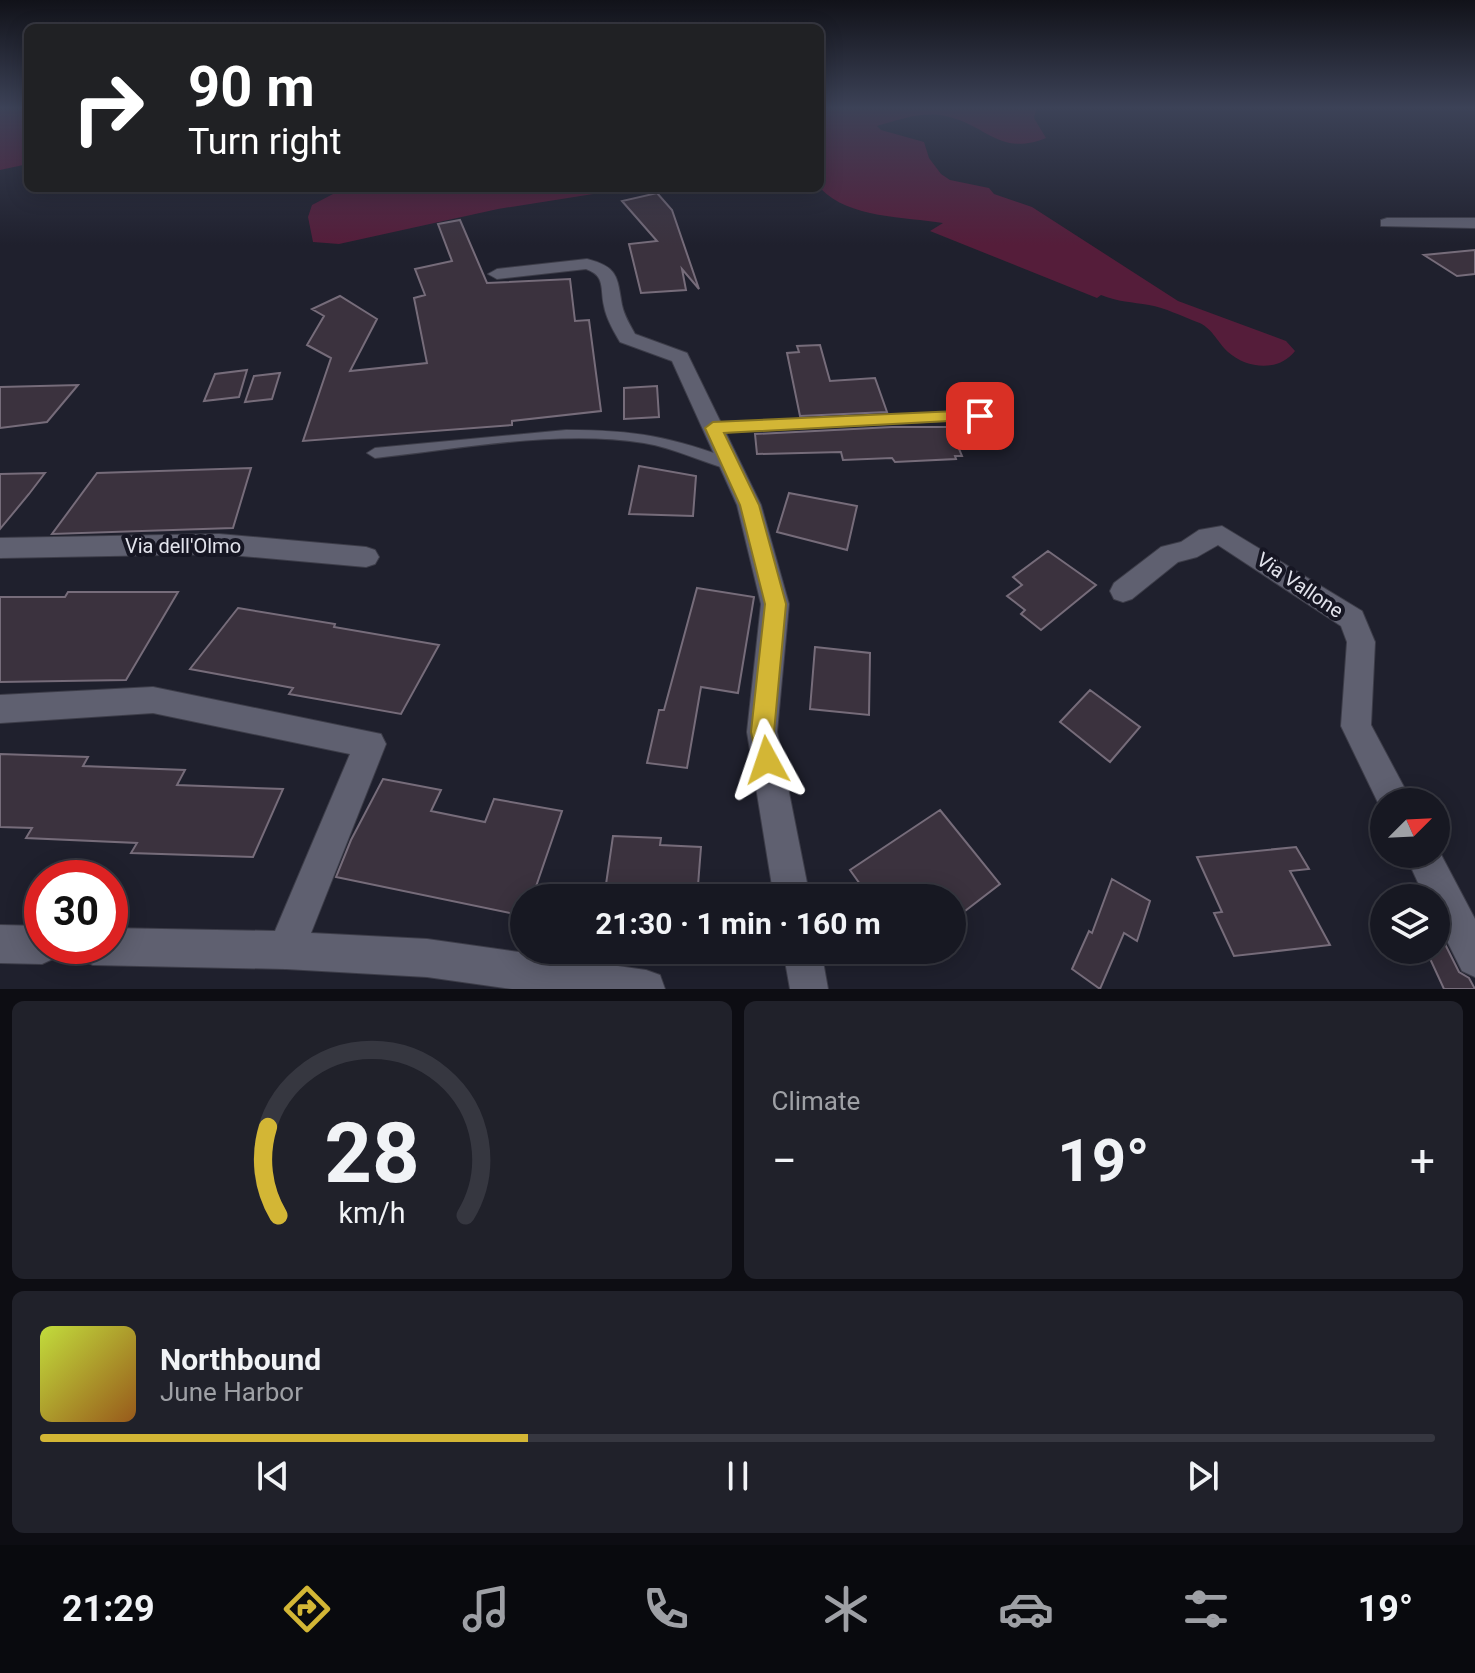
<!DOCTYPE html>
<meta charset="utf-8">
<style>
body{margin:0;font-family:Roboto,sans-serif;background:#20212a;color:#f1f3f6;height:100vh;display:flex;flex-direction:column;font-size:30px;white-space:nowrap}
*{box-sizing:border-box;margin:0}
p{font-size:26px;color:#9ea0a5}
.icon{flex:none;width:44px;height:44px;fill:none;stroke:currentColor;stroke-width:2;stroke-linecap:round;stroke-linejoin:round}
.map{position:relative;height:989px;overflow:hidden}
.details{display:flex;flex-direction:column;gap:12px;padding:12px;background:#0d0d13;flex:1}
.details>*{flex:none}
.top-card{position:absolute;left:24px;top:24px;width:800px;height:168px;border-radius:12px;box-shadow:0 4px 20px #0003,0 0 0 2px #363740;background:#202124;color:#fff;overflow:hidden}
.needle{width:52px;rotate:66deg}
.controls{position:absolute;left:1370px;top:788px;display:grid;gap:16px}
.controls a{display:grid;place-items:center;width:80px;height:80px;border-radius:50%;background:#171822;box-shadow:0 4px 20px #0003,0 0 0 2px #363740;font-size:40px}
.speed{position:absolute;left:24px;top:860px;display:flex;gap:16px;font-size:40px;font-weight:700;text-align:center}
.speed>*{display:grid;place-content:center;width:104px;height:104px;border-radius:50%;background:#171822;box-shadow:0 4px 20px #0003,0 0 0 2px #363740;line-height:1}
.speed .limit{border:12px solid #d22;background:#fff;color:#111}
.pin{position:absolute;display:grid;place-items:center;width:68px;height:68px;color:#fff;margin:-34px;border-radius:16px;box-shadow:0 4px 12px #0006}
.me{position:absolute;width:88px;margin:-44px;rotate:355deg;stroke-linejoin:round;filter:drop-shadow(0 0 6px #0008)}
.turn{display:flex;align-items:center;gap:28px;height:168px;padding:0 32px;font-size:36px}
.turn .icon{width:104px;height:104px;stroke-width:2.5}
.turn b{display:block;font-size:56px;line-height:68px}
.big{font-size:60px;font-weight:700;line-height:1.1}
.details .widget{flex:1;display:flex;flex-direction:column;justify-content:center;gap:12px;min-width:0;padding:0 28px;border-radius:12px;background:#20212a}
.details .dial{align-items:center;gap:0}
.dial svg{height:208px;overflow:visible;fill:none;stroke:#363740;stroke-width:7;stroke-linecap:round;text-anchor:middle}
.dial text{fill:#f1f3f6;stroke:none}
.song{display:flex;align-items:center;gap:24px}
.cover{width:96px;height:96px;border-radius:12px;background:linear-gradient(135deg,hsl(70 70% 55%),hsl(30 70% 35%))}
.played{height:8px;border-radius:4px;background:linear-gradient(90deg,#d3b635 35%,#363740 35%)}
.keys{display:flex;justify-content:space-around;direction:ltr}
.heat{display:flex;justify-content:space-between;align-items:center;font-size:44px;direction:ltr}
.details .tiles{flex:1;display:grid;gap:12px;grid-template-columns:1fr 1fr}
.widget:last-child{grid-column:span 2}
.trip{position:absolute;left:510px;top:884px;width:456px;height:80px;border-radius:40px;background:#171822;box-shadow:0 4px 20px #0003,0 0 0 2px #363740;font-weight:700;line-height:80px;text-align:center}
.tabs{display:flex;height:128px;justify-content:space-around;align-items:center;background:#090a0e;color:#9ea0a5}
.tabs .icon{width:56px;height:56px}
.tabs .on{color:#d3b635}
.tabs b{font-size:36px;color:#f1f3f6}
.map>svg:first-child{display:block}
.green{fill:#551d3a}
.building{fill:#3b323e;stroke:#766c7a;stroke-width:2}
.lines{fill:none;stroke-linecap:round;stroke-linejoin:round}
.lane-casing{stroke:#3d3d49;stroke-width:2}
.street-casing{stroke:#3d3d49;stroke-width:2}
.lane{fill:#5f6070;fill-rule:evenodd}
.street{fill:#5f6070;fill-rule:evenodd}
.route{fill:#d3b635;stroke:#897622;stroke-width:2}
.labels{text-anchor:middle;dominant-baseline:central;stroke-width:8;stroke-linejoin:round;paint-order:stroke}
.street-label{font-size:20px;fill:#e2e3ec;stroke:#161623}
</style>
<div class="map">
<svg width="1475" height="989" viewBox="0 0 1475 989">
<rect width="100%" height="100%" fill="#1f202d"/>
<!-- green -->
<path class="green" d="M 0,107 L 28,107 L 28,164 L 0,170 Z
M 820,107 L 1037,107 L 1034,118 L 1046,138 C 999,157 986,124 945,116 C 923,111 898,120 877,126 L 881,130 L 924,142 L 929,158 L 941,174 L 950,180 L 989,188 L 994,194 L 1032,207 L 1178,301 L 1286,341 L 1295,351 C 1279,372 1247,369 1228,352 C 1217,342 1212,327 1197,322 C 1182,316 1165,308 1149,305 C 1132,302 1118,302 1101,295 L 1097,298 L 930,231 L 943,223 C 905,217 849,218 821,189 L 825,157 L 820,153 Z
M 359,188 L 631,188 L 498,209 L 339,244 L 313,242 L 308,217 L 312,205 L 333,194 Z"/>
<!-- building -->
<path class="building" d="M 657,193 L 672,210 L 699,289 L 682,269 L 686,290 L 641,293 L 629,244 L 657,241 L 622,201 Z
M 460,220 L 487,283 L 570,279 L 575,321 L 589,320 L 601,411 L 512,421 L 512,425 L 303,441 L 331,358 L 307,345 L 324,316 L 312,309 L 340,296 L 377,319 L 350,371 L 427,363 L 414,298 L 425,295 L 415,269 L 452,261 L 438,224 Z
M 1475,250 L 1475,274 L 1457,276 L 1424,255 Z
M 820,345 L 830,381 L 875,378 L 887,412 L 800,416 L 787,353 L 799,352 L 797,346 Z
M 247,370 L 239,397 L 204,401 L 215,374 Z
M 280,373 L 272,399 L 245,402 L 254,376 Z
M 78,385 L 47,422 L 0,428 L 0,387 Z
M 657,386 L 659,417 L 624,419 L 624,388 Z
M 892,427 L 950,427 L 962,456 L 955,456 L 956,459 L 895,462 L 892,458 L 843,460 L 841,452 L 757,454 L 755,434 Z
M 639,466 L 696,476 L 693,516 L 629,514 Z
M 251,468 L 233,528 L 52,534 L 97,473 Z
M 45,473 L 29,494 L 0,529 L 0,474 Z
M 789,493 L 857,506 L 847,550 L 777,532 Z
M 1048,551 L 1096,585 L 1041,630 L 1021,614 L 1025,610 L 1007,596 L 1022,585 L 1013,577 Z
M 697,588 L 754,597 L 738,693 L 701,687 L 687,768 L 647,763 L 659,710 L 664,710 Z
M 68,592 L 178,592 L 126,680 L 0,682 L 0,597 L 65,597 Z
M 238,608 L 335,624 L 334,627 L 439,645 L 401,714 L 289,694 L 293,688 L 190,669 Z
M 815,647 L 870,653 L 869,715 L 810,709 Z
M 1090,690 L 1140,727 L 1110,762 L 1060,722 Z
M 0,754 L 88,757 L 83,766 L 185,770 L 177,785 L 283,789 L 253,857 L 131,853 L 137,843 L 26,838 L 32,828 L 0,827 Z
M 383,779 L 441,790 L 431,811 L 485,822 L 494,799 L 562,811 L 532,898 L 524,898 L 524,916 L 336,877 L 351,840 Z
M 940,810 L 1000,884 L 952,921 L 952,898 L 870,898 L 850,870 Z
M 613,836 L 661,838 L 660,845 L 701,847 L 697,898 L 604,898 Z
M 1296,847 L 1309,869 L 1290,871 L 1330,945 L 1234,956 L 1214,913 L 1222,912 L 1197,857 Z
M 1112,879 L 1150,901 L 1137,941 L 1124,933 L 1100,989 L 1072,969 L 1089,931 L 1092,933 Z
M 1436,926 L 1459,972 L 1469,978 L 1475,989 L 1444,989 L 1426,950 L 1436,950 Z"/>
<g class="lines">
<!-- lane casing -->
<g class="lane-casing">
<path id="lane" d="M 980,411 L 987,416 L 985,419 L 713,433 L 706,428 L 713,423 Z
M 566,430 C 636,430 672,437 736,461 L 739,465 L 731,470 C 701,462 675,448 644,443 C 558,429 461,449 375,458 L 367,453 L 375,448 Z"/>
</g>
<!-- street casing -->
<g class="street-casing">
<path id="street" d="M 1387,218 L 1475,218 L 1475,228 L 1381,226 L 1381,220 Z
M 587,259 C 618,267 617,276 622,305 C 624,315 630,325 635,334 L 687,353 L 761,505 L 789,604 L 777,732 L 810,898 L 774,898 L 747,732 L 761,604 L 737,505 L 672,361 L 620,342 C 614,332 606,318 604,306 C 600,289 606,276 586,269 L 497,279 L 488,274 L 497,269 Z
M 1222,526 L 1362,611 L 1375,642 L 1371,725 L 1412,802 L 1384,802 L 1383,813 L 1341,726 L 1347,642 L 1341,626 L 1218,545 L 1197,557 L 1178,562 L 1132,599 L 1123,602 L 1114,599 L 1110,591 L 1114,583 L 1161,547 L 1181,542 L 1199,530 Z
M 219,534 L 366,547 L 375,550 L 379,557 L 375,564 L 366,567 L 219,554 L 0,558 L 0,538 Z
M 153,687 L 381,734 L 386,744 L 311,933 L 427,939 L 646,970 L 660,975 L 665,989 L 512,989 L 427,977 L 286,969 L 93,965 L 80,959 L 74,946 L 110,946 L 110,928 L 275,931 L 350,754 L 153,713 L 0,723 L 0,695 Z
M 1436,845 L 1475,919 L 1475,977 L 1462,971 L 1436,919 L 1436,898 L 1425,898 L 1405,854 L 1436,854 Z
M 0,925 L 42,926 L 42,946 L 60,946 L 55,958 L 42,964 L 0,963 Z
M 783,950 L 821,950 L 828,989 L 790,989 Z"/>
</g>
<!-- lane -->
<use href="#lane" class="lane"/>
<!-- street -->
<use href="#street" class="street"/>
</g>
<!-- sky -->
<linearGradient id="sky" x2="0" y2="1"><stop stop-color="#111219"/><stop offset="0.44" stop-color="#3c4257"/><stop offset="1" stop-color="#3c4257" stop-opacity="0"/></linearGradient>
<rect width="1475" height="245" fill="url(#sky)"/>
<!-- route -->
<path class="route" d="M 980,410 L 986,412 L 989,416 L 986,419 L 724,433 L 759,505 L 786,604 L 774,732 L 779,760 L 776,768 L 767,771 L 759,768 L 751,732 L 765,604 L 740,505 L 705,428 L 713,422 Z"/>
<g class="labels">
<!-- street labels -->
<g class="street-label">
<text x="183" y="546">Via dell'Olmo</text>
<text transform="translate(1300 585) rotate(34)">Via Vallone</text>
</g>
</g>
</svg>
<div class="controls">
<a><svg class="needle" viewBox="-14 -14 28 28"><path d="M0-13l5 13h-10z" fill="#e53935"/><path d="M0 13l5-13h-10z" fill="#9ea0a5"/></svg></a>
<a><svg class="icon" aria-label="layers" viewBox="0 0 24 24"><path d="M12 4l9 5-9 5-9-5zM3 14l9 5 9-5"/></svg></a>
</div>
<div class="speed"><div class="limit">30</div></div>
<div class="pin" style="left:980px;top:416px;background:#d93025"><svg class="icon" aria-label="arrive" viewBox="0 0 24 24"><path d="M6 21V4h12l-3 4 3 4H6"/></svg></div>
<svg class="me" style="left:767px;top:760px" viewBox="-20 -20 40 40"><path d="M0-17L14 15 0 8-14 15z" fill="#d3b635" stroke="#fff" stroke-width="4"/></svg>
<div class="trip">21:30 · 1 min · 160 m</div>
<div class="top-card">
<div class="turn"><svg class="icon" aria-label="right" viewBox="0 0 24 24"><path d="M7 20v-9h11M14 6l5 5-5 5"/></svg><div><b>90 m</b>Turn right</div></div>
</div>
</div>
<section class="details">
<div class="tiles">
<div class="widget dial"><svg viewBox="0 0 100 80">
<path d="M14 69A42 42 0 1 1 86 69"/>
<path d="M14 69A42 42 0 0 1 10 35" stroke="#d3b635"/>
<text x="50" y="56" font-size="32" font-weight="700">28</text>
<text x="50" y="72" font-size="11">km/h</text>
</svg></div>
<div class="widget"><p>Climate</p>
<div class="heat"><a>−</a><b class="big">19°</b><a>+</a></div>
</div>
<div class="widget">
<div class="song"><i class="cover"></i><div><b>Northbound</b><p>June Harbor</p></div></div>
<div class="played"></div>
<div class="keys"><svg class="icon" aria-label="previous" viewBox="0 0 24 24"><path d="M18 5L8 12l10 7zM5 5v14"/></svg><svg class="icon" aria-label="pause" viewBox="0 0 24 24"><path d="M8 5v14M16 5v14"/></svg><svg class="icon" aria-label="next" viewBox="0 0 24 24"><path d="M6 5l10 7-10 7zM19 5v14"/></svg></div>
</div>
</div>
</section>
<nav class="tabs">
<b>21:29</b>
<svg class="icon on" aria-label="directions" viewBox="0 0 24 24"><path d="M12 3l9 9-9 9-9-9zM9 14v-3h6M13 9l2 2-2 2"/></svg>
<svg class="icon" aria-label="music" viewBox="0 0 24 24"><path d="M9 18V5l10-2v13"/><circle cx="6" cy="18" r="3"/><circle cx="16" cy="16" r="3"/></svg>
<svg class="icon" aria-label="phone" viewBox="0 0 24 24"><path d="M5 4h4l2 5-3 2q2 4 5 5l2-3 5 2v4C11 20 4 13 5 4z"/></svg>
<svg class="icon" aria-label="climate" viewBox="0 0 24 24"><path d="M12 3v18M4 7l16 10M4 17L20 7"/></svg>
<svg class="icon" aria-label="car" viewBox="0 0 24 24"><path d="M5 17H2v-5l4-1 3-4h7l3 4 3 1v5h-3M9 17h6M6 11h13"/><circle cx="7" cy="17" r="2"/><circle cx="17" cy="17" r="2"/></svg>
<svg class="icon" aria-label="filters" viewBox="0 0 24 24"><path d="M4 7h16M4 17h16"/><circle cx="9" cy="7" r="2"/><circle cx="15" cy="17" r="2"/></svg>
<b>19°</b>
</nav>
